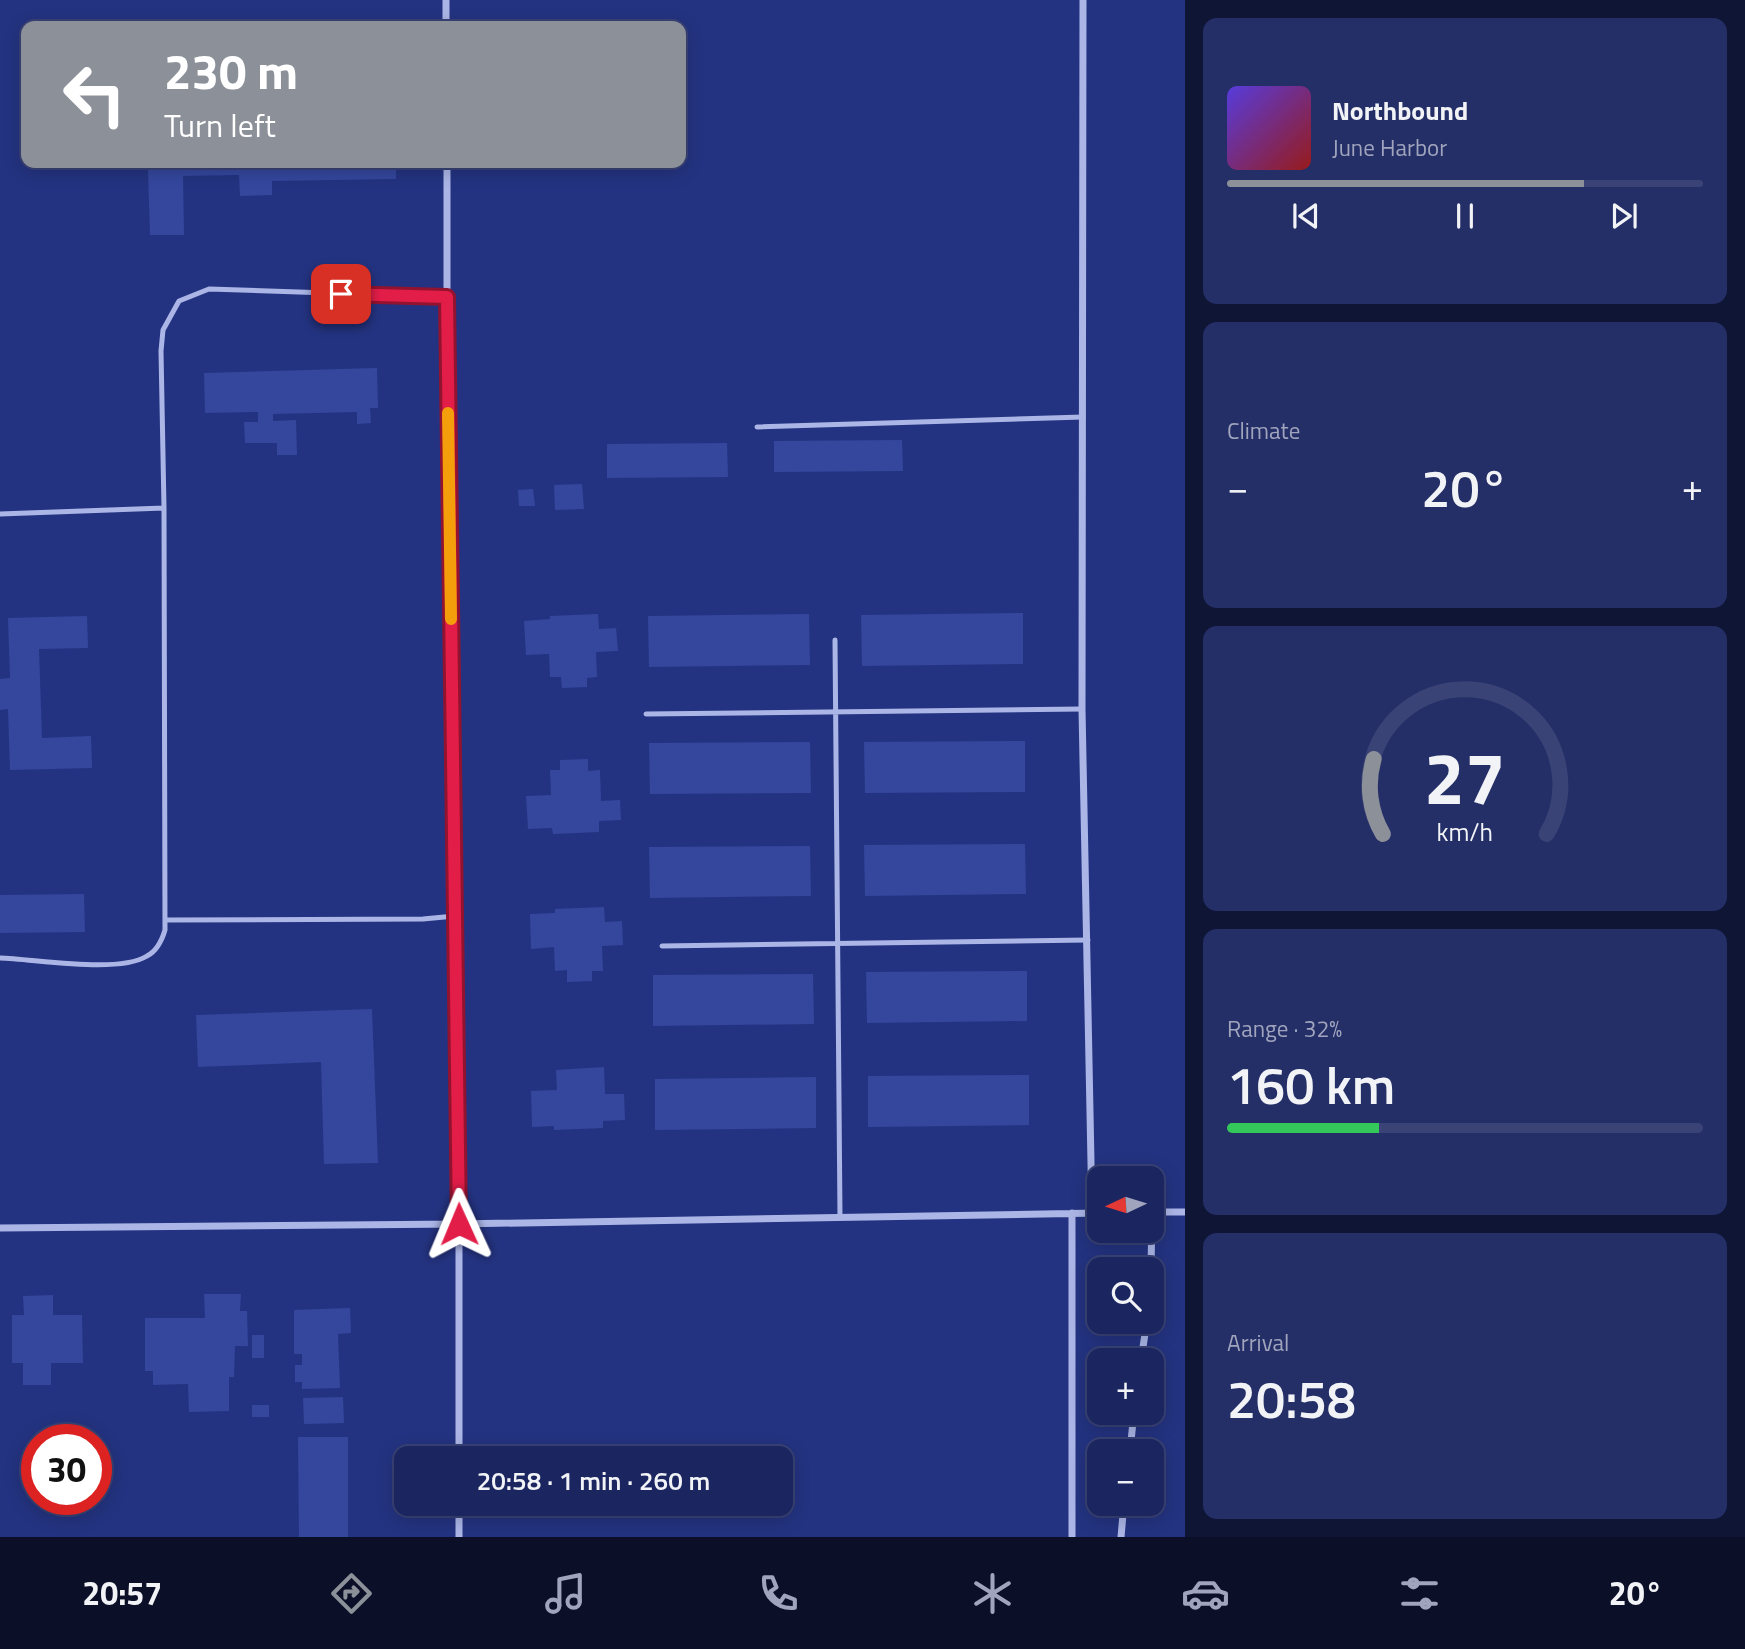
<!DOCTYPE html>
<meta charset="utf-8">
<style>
body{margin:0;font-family:"Titillium Web",sans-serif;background:#242e67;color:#f1f3f6;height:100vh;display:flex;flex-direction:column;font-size:26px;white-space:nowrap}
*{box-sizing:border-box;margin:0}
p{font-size:23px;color:#a0a5bd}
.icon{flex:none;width:38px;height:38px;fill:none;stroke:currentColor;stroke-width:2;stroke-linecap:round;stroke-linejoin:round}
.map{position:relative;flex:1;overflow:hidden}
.side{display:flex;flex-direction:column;gap:18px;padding:18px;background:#0f1535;width:560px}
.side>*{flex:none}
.banner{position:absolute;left:21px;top:21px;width:665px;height:147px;border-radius:14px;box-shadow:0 4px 18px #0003,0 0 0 2px #394376;background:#8c9099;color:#fff;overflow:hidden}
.needle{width:46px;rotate:266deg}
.controls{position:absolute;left:1087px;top:1166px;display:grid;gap:14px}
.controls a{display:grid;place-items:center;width:77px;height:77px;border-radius:14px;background:#1b2661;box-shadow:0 4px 18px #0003,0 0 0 2px #394376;font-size:35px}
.speed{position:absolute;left:21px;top:1424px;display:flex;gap:14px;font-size:35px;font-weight:700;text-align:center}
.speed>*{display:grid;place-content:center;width:91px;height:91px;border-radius:50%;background:#1b2661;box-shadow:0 4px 18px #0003,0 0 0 2px #394376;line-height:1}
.speed .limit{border:10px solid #d22;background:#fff;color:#111}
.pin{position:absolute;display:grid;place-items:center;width:60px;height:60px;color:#fff;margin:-30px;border-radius:14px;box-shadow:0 4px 10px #0006}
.me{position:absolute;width:77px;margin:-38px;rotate:359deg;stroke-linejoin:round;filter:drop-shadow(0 0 5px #0008)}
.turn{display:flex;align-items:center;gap:24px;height:147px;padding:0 28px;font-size:32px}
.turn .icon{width:91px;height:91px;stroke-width:2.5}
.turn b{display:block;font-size:49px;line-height:60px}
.big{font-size:52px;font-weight:600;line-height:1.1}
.side .widget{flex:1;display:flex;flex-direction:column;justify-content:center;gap:10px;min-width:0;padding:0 24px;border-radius:14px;background:#242e67}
.side .dial{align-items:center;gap:0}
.dial svg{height:182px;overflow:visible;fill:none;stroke:#394376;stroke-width:7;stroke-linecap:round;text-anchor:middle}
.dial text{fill:#f1f3f6;stroke:none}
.song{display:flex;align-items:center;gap:21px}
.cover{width:84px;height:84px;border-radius:10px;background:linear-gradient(135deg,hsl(250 70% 55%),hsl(0 70% 35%))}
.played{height:7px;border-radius:4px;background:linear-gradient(90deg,#8c9099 75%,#394376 75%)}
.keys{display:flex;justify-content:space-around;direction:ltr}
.heat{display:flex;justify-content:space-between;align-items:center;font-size:38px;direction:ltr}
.charge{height:10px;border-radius:5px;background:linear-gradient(90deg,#34c759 32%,#394376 0)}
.trip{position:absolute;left:394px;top:1446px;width:399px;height:70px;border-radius:14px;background:#1b2661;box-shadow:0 4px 18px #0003,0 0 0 2px #394376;font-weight:600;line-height:70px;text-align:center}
.tabs{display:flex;height:112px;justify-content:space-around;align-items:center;background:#0b0f27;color:#a0a5bd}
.tabs .icon{width:49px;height:49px}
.tabs .on{color:#8c9099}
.tabs b{font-size:32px;color:#f1f3f6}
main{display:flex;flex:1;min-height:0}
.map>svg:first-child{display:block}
.building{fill:#34479d}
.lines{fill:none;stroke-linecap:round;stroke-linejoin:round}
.service{stroke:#abb6e7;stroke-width:5}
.minor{stroke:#abb6e7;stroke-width:7}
.route-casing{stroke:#92132f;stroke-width:18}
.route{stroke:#e11d48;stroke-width:12}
.slow{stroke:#f59e0b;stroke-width:12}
</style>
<main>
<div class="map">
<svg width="1185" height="1537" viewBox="0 0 1185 1537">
<rect width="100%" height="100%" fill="#243381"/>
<!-- building -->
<path class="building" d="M 168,163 L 396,163 L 396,179 L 272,181 L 272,195 L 240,196 L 239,175 L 183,176 L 184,235 L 150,235 L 148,170 L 168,169 Z
M 377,368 L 378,408 L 370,408 L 371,423 L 357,424 L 357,412 L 273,414 L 273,421 L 296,420 L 297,455 L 277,455 L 277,443 L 245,443 L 244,422 L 258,422 L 258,412 L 205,413 L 204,373 Z
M 902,440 L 903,471 L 774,472 L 774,441 Z
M 727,443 L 728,477 L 607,478 L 607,444 Z
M 582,484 L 584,509 L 555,510 L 554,485 Z
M 533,489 L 535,506 L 519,506 L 518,490 Z
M 1023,613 L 1023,664 L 862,666 L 861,615 Z
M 598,614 L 599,629 L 616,628 L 618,651 L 596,652 L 597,677 L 587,678 L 587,687 L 562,688 L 561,677 L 550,677 L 549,654 L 526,655 L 524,621 L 550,619 L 550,616 Z
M 809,614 L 810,665 L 649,667 L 648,616 Z
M 87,616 L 88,648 L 39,649 L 42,738 L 91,736 L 92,768 L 10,770 L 8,709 L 0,710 L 0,679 L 10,678 L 8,618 Z
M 1025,741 L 1025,792 L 865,793 L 864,742 Z
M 810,742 L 811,793 L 650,794 L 649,743 Z
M 588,759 L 588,771 L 600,770 L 601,801 L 620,800 L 621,820 L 599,821 L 599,832 L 553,834 L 552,828 L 528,829 L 526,796 L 551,795 L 550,770 L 560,770 L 560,760 Z
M 1025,844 L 1026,894 L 865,896 L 864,845 Z
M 810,846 L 811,896 L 650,898 L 649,847 Z
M 84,894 L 85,932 L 0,933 L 0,895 Z
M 604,907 L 605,922 L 622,921 L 623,945 L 602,946 L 603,971 L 592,971 L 592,981 L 567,982 L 567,970 L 555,971 L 554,947 L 531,949 L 530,914 L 555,913 L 555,909 Z
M 1027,971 L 1027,1021 L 867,1023 L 866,972 Z
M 813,974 L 814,1024 L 653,1026 L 653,975 Z
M 372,1009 L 378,1163 L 324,1164 L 321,1062 L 198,1067 L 196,1015 Z
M 604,1067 L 605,1094 L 624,1094 L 625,1120 L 603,1121 L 603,1128 L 554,1130 L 554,1126 L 532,1127 L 531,1091 L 557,1090 L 556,1070 Z
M 1029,1075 L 1029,1125 L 868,1127 L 868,1076 Z
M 816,1077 L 816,1128 L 655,1130 L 655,1079 Z
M 204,1294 L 241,1294 L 240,1311 L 247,1311 L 248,1346 L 235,1346 L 234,1377 L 229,1377 L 229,1411 L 189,1412 L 188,1384 L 153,1385 L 153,1371 L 145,1371 L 145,1318 L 205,1318 Z
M 53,1295 L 53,1315 L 82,1315 L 83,1363 L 51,1363 L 51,1385 L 23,1385 L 23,1363 L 12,1363 L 12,1315 L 24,1315 L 23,1296 Z
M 350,1308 L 351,1333 L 338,1334 L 340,1388 L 302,1389 L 302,1382 L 295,1382 L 295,1365 L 302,1365 L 302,1354 L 294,1354 L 294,1310 Z
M 252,1335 L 264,1335 L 264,1358 L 252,1358 Z
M 343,1397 L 344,1423 L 304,1424 L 303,1398 Z
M 252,1405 L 269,1405 L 269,1417 L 252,1417 Z
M 298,1437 L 348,1437 L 348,1537 L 299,1537 Z"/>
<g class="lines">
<!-- service -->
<path class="service" d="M 757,427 L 1083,417
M 0,514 L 164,508
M 835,640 L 840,1217
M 646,714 L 1082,709
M 165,920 L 423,919 L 455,916
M 662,946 L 1088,940
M 0,958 C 36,959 118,974 147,956 C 157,951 162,940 165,930 L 164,508 L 161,351 L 163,330 L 179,301 L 209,289 L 447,297"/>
<!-- minor -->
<path class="minor" d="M 446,0 L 446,26
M 1083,0 L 1082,709 L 1092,1213
M 447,163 L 447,297 L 459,1224 L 459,1458
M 1152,1212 L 1185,1212
M 1072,1213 L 1072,1537
M 0,1228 L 459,1224 L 1099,1213
M 1151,1269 L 1152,1212
M 1141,1360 L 1147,1321
M 1130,1451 L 1134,1412
M 459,1503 L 459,1537
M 1121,1537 L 1124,1503"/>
</g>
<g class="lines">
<!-- route casing -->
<g class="route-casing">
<path id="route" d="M 341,294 L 447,297 L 459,1224"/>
</g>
<!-- route -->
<use href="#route" class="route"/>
<!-- slow -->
<path class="slow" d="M 448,413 L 451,619"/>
</g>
</svg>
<div class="controls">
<a><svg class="needle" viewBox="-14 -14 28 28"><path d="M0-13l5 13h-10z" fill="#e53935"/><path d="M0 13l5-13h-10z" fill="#a0a5bd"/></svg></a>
<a><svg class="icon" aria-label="search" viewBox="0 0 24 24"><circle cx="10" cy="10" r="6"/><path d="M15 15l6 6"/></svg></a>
<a>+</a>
<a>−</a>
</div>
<div class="speed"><div class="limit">30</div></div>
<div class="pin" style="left:341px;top:294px;background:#d93025"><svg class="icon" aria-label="arrive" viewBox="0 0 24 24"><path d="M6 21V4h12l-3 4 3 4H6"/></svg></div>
<svg class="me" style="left:459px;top:1224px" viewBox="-20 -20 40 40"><path d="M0-17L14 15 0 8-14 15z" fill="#e11d48" stroke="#fff" stroke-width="4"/></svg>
<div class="trip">20:58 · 1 min · 260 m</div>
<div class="banner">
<div class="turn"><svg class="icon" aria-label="left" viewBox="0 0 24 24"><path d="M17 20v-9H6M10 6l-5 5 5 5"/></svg><div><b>230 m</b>Turn left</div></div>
</div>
</div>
<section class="side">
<div class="widget">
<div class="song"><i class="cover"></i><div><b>Northbound</b><p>June Harbor</p></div></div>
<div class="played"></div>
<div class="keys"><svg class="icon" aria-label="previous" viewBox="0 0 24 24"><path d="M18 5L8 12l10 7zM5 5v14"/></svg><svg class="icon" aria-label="pause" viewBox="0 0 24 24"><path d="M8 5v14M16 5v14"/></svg><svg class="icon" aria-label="next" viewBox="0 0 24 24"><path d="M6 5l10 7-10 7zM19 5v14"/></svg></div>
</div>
<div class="widget"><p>Climate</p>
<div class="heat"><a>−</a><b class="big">20°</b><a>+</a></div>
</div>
<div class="widget dial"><svg viewBox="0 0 100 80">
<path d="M14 69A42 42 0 1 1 86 69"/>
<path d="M14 69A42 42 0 0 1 10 36" stroke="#8c9099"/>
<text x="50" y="56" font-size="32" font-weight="700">27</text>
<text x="50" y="72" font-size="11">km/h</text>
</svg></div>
<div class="widget"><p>Range · 32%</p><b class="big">160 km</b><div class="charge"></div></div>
<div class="widget"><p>Arrival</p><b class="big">20:58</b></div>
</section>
</main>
<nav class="tabs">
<b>20:57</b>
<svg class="icon on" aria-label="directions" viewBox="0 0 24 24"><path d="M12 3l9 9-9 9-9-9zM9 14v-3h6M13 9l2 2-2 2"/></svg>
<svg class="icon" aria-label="music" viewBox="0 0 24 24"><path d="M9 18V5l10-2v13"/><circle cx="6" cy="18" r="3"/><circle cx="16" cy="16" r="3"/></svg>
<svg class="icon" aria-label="phone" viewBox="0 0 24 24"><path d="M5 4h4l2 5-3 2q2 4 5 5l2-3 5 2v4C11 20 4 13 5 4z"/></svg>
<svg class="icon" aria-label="climate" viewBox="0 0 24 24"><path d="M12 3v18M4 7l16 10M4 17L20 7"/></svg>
<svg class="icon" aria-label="car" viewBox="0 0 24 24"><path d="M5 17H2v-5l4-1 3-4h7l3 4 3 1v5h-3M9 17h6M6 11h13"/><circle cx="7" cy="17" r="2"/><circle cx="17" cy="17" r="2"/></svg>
<svg class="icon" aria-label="filters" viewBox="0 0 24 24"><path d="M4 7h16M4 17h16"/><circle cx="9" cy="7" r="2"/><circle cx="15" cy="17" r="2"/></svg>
<b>20°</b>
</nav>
